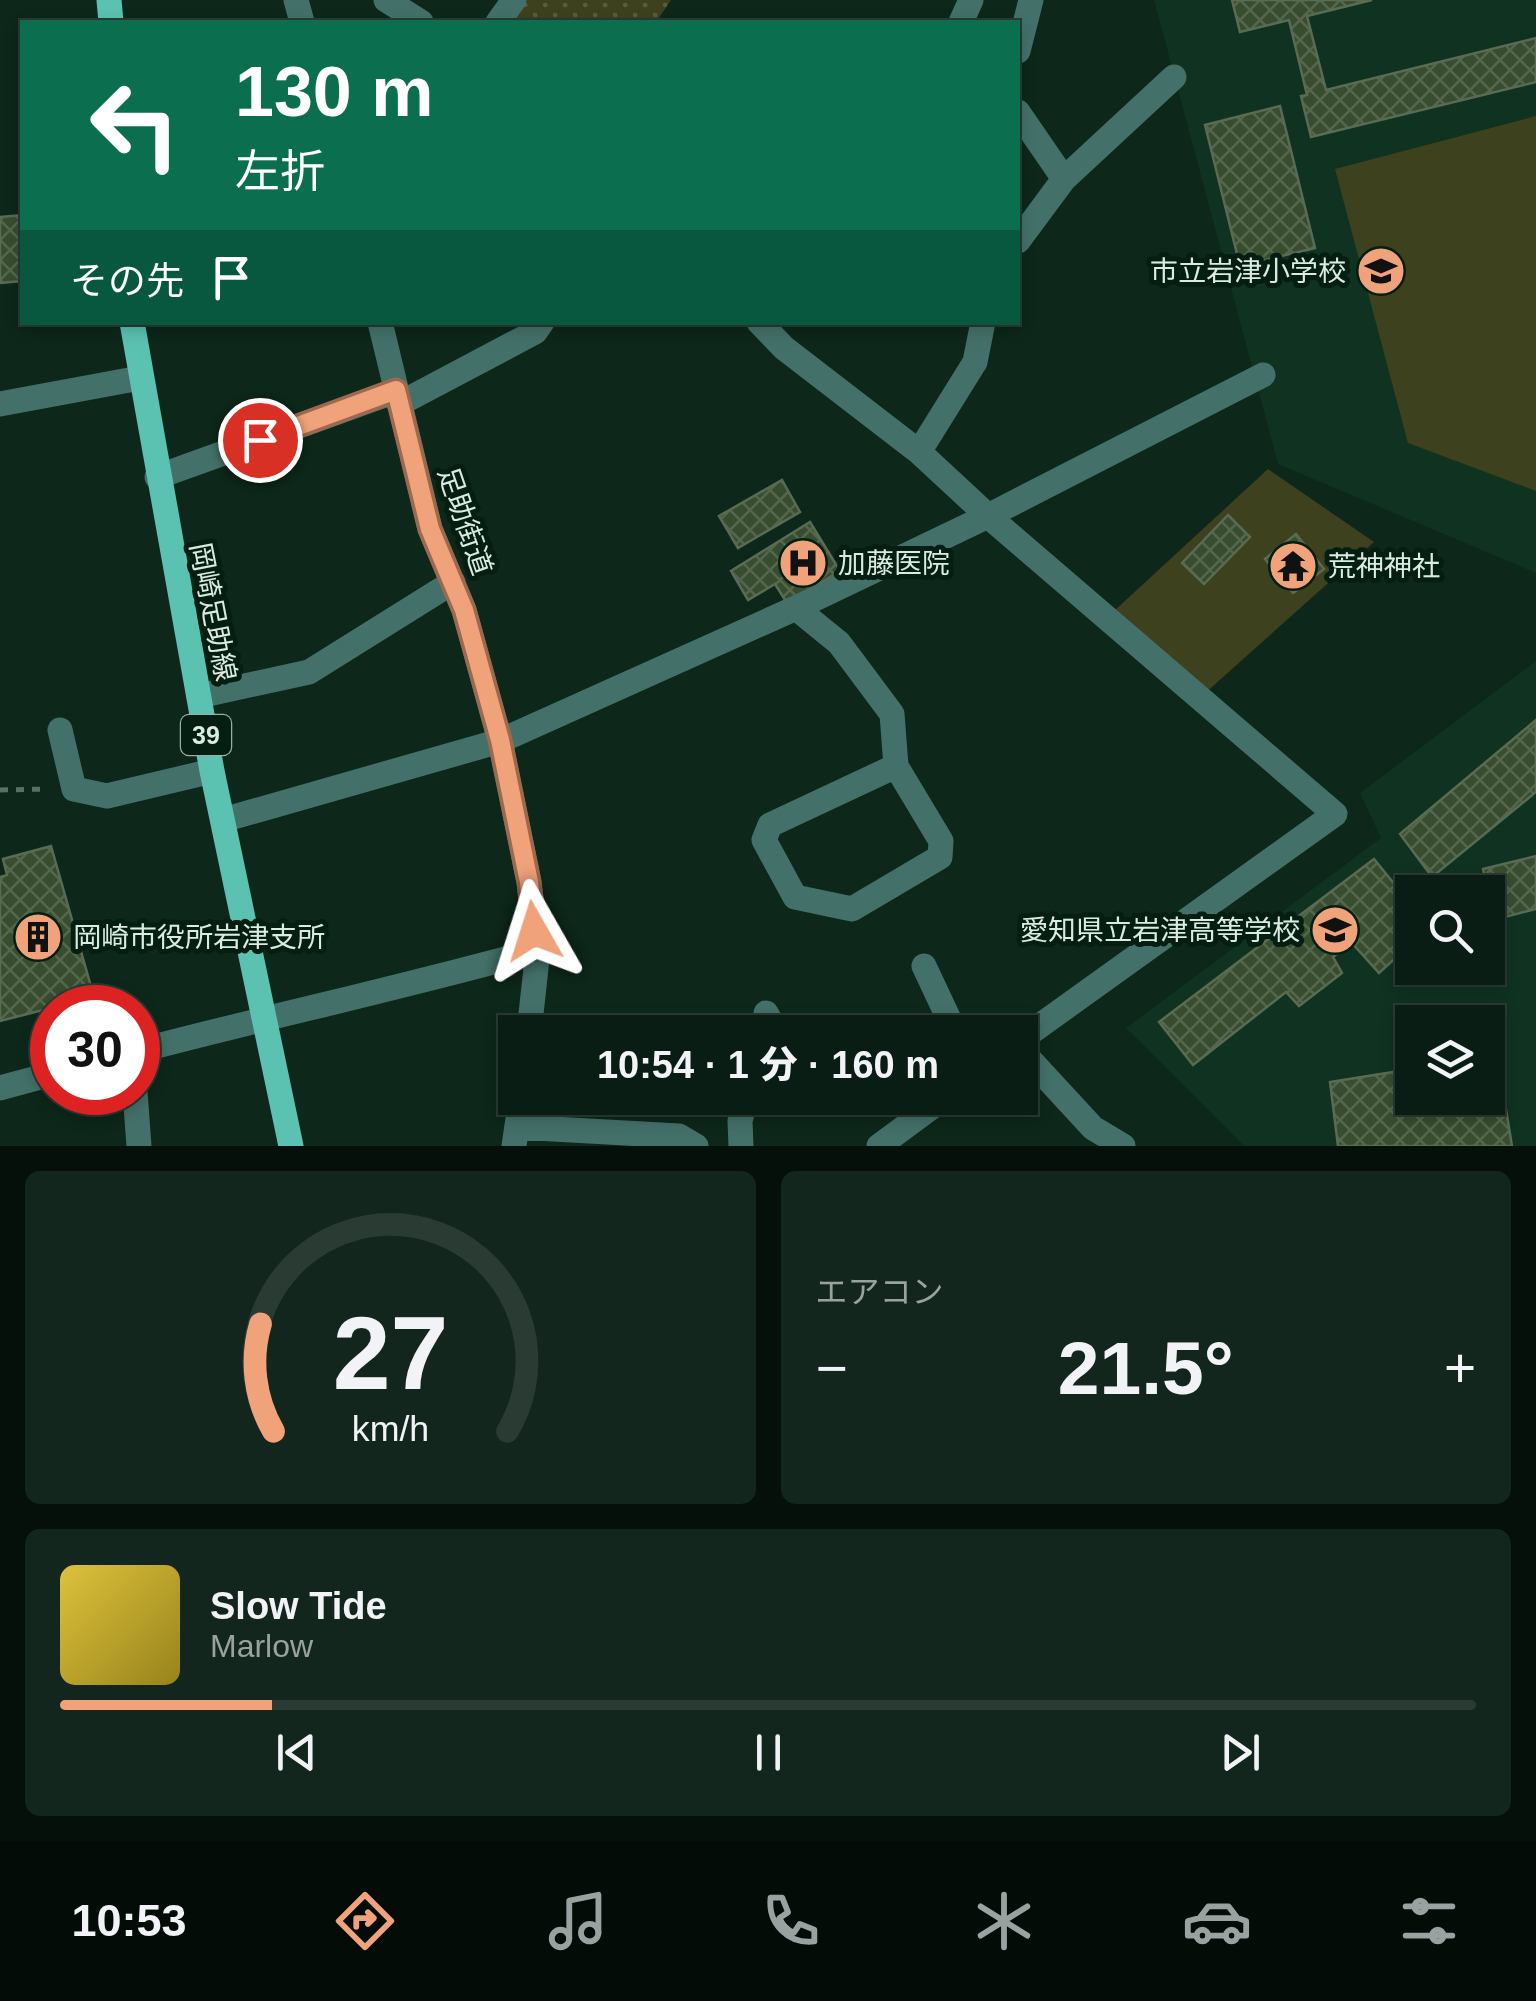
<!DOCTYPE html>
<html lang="ja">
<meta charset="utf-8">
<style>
body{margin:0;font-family:Arial,"Noto Sans JP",sans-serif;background:#13261d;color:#f1f3f6;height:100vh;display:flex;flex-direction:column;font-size:38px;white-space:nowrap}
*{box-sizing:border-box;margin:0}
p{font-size:32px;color:#99a2a0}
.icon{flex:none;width:55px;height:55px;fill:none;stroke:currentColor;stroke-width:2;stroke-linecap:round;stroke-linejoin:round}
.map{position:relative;height:1146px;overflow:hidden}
.details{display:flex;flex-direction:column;gap:25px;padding:25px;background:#06100b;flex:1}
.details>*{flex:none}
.guide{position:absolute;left:20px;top:20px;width:1000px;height:305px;border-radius:0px;box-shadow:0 5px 15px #0003,0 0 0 2px #2a3b34;background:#0b6e4f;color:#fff;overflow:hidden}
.tools{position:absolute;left:1395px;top:875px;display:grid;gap:20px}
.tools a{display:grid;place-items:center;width:110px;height:110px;border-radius:0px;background:#0a1d14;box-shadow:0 5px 15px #0003,0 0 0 2px #2a3b34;font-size:50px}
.speed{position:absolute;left:30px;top:985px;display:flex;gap:20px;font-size:50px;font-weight:700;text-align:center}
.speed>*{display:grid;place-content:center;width:130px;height:130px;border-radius:50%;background:#0a1d14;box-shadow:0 5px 15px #0003,0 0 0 2px #2a3b34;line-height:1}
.speed .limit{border:15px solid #d22;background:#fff;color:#111}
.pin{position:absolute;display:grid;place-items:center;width:85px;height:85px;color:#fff;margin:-42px;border:5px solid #fff;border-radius:50%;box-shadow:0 2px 10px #0007}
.me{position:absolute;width:110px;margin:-55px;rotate:354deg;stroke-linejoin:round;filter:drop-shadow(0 0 8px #0008)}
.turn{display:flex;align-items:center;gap:35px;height:210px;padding:0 50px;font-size:45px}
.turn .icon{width:130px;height:130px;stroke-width:2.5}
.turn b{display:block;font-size:70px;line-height:85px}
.then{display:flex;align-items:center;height:95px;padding:0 50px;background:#0003;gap:20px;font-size:38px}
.big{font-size:75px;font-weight:800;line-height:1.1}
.details .tile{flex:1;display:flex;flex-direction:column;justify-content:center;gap:15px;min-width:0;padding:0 35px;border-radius:15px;background:#13261d}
.details .dial{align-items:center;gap:0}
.dial svg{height:260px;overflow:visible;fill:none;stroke:#2a3b34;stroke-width:7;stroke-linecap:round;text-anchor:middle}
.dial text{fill:#f1f3f6;stroke:none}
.song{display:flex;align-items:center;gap:30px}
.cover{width:120px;height:120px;border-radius:15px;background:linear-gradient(135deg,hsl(50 70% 55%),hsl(50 70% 35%))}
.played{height:10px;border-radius:5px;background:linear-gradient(90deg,#f0a27a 15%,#2a3b34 15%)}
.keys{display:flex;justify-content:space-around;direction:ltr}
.heat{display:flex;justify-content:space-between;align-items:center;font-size:55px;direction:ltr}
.details .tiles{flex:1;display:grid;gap:25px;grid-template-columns:1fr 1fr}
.tile:last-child{grid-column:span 2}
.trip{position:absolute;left:498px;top:1015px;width:540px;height:100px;border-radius:0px;background:#0a1d14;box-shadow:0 5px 15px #0003,0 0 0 2px #2a3b34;font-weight:800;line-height:100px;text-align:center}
.tabs{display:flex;height:160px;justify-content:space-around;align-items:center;background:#040c08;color:#99a2a0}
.tabs .icon{width:70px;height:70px}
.tabs .active{color:#f0a27a}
.tabs b{font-size:45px;color:#f1f3f6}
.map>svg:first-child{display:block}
.built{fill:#0f3221;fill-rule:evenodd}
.green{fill:#3d411d}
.park{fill:url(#park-dots)}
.building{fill:url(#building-cross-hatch);stroke:#5a6b54;stroke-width:2.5}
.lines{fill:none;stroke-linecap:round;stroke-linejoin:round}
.path{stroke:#5b7165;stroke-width:5;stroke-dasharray:8 8;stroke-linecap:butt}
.minor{stroke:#437169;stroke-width:25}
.major{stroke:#5bc1b1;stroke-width:25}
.route-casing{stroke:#9c694f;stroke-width:25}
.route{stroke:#f0a27a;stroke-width:18}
.labels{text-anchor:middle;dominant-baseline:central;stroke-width:10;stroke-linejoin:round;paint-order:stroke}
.shield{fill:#041e11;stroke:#9baea3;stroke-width:2.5}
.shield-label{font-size:25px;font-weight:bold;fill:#dcebe2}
.poi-label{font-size:28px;fill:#dcebe2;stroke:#041e11;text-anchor:start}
.street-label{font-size:28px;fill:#dcebe2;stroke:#041e11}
</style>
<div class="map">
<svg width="1536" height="1146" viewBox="0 0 1536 1146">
<defs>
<pattern id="park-dots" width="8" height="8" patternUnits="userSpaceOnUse" patternTransform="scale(2.5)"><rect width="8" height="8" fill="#3d411d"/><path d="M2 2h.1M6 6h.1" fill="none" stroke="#585d3e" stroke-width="1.8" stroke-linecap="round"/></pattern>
<pattern id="building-cross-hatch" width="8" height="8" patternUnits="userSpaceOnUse" patternTransform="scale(2.5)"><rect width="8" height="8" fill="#384d2f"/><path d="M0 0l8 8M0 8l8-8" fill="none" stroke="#54674d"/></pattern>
</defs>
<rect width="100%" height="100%" fill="#0d271a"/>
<!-- built -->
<path class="built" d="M 1154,0 L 1536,0 L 1536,573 L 1278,464 Z
M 1536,661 L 1536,1146 L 1244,1146 L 1126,1028 L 1381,838 L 1360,793 ZM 1412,892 L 1488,892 L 1488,968 L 1412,968 ZM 1412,1022 L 1488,1022 L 1488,1098 L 1412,1098 Z"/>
<!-- green -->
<path class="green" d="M 1536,116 L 1536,491 L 1408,443 L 1335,169 Z
M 1268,469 L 1374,542 L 1203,695 L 1114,611 Z"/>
<!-- park -->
<path class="park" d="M 523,0 L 671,0 L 656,22 L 506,22 Z"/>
<!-- building -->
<path class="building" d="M 1232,0 L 1372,0 L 1307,16 L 1326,90 L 1536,38 L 1536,82 L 1311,137 L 1301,96 L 1307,95 L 1289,20 L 1240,32 Z
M 1280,106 L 1315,248 L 1240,266 L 1205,125 Z
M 22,215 L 22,281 L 0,283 L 0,217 Z
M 782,480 L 800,512 L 738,548 L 719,516 Z
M 1228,515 L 1250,537 L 1204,584 L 1182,563 Z
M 810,522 L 840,571 L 787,603 L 775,584 L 748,600 L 731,571 Z
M 1296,534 L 1324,569 L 1293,593 L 1265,559 Z
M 1536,720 L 1536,792 L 1432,877 L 1400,834 Z
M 51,846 L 94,997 L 0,1021 L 0,877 L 7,875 L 3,859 Z
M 1536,856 L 1536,909 L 1493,920 L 1483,869 Z
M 1374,859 L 1405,897 L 1398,907 L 1412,928 L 1412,943 L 1379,973 L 1351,942 L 1333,957 L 1342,973 L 1299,1006 L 1286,992 L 1193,1065 L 1159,1022 Z
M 1497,1055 L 1512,1146 L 1338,1146 L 1330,1082 L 1412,1069 L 1412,1098 L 1488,1098 L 1488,1057 Z"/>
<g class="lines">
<!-- path -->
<path class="path" d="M 0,790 L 46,789"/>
<!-- minor -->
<path class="minor" d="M 296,0 L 302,22
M 386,0 L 421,22
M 498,22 L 514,0
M 961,22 L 971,0
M 1018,51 L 1031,0
M 1018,112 L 1064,179 L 1174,77
M 1018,241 L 1064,179
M 380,322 L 430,529 L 464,610 L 500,741 L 529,882 L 538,950 L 529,1032
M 759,322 L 784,348 L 919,452 L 988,516 L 1335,814 L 1020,1040
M 0,404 L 140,378
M 399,404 L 535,332 L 542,322
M 919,452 L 975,362 L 983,322
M 157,477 L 396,391
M 796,608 L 839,643 L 892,714 L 896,766 L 941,841 L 940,857 L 852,909 L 795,897 L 764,840 L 770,825 L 896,766
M 199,696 L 309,672 L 453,582
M 60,730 L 74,789 L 107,796 L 212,771
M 223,820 L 500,741 L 796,608 L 988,516 L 1263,375
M 924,966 L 955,1032
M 766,1013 L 777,1032
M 1020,1049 L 1093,1128 L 1123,1146
M 138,1051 C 271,1016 405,987 538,950
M 0,1088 L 52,1074
M 135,1092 L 139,1146
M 517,1127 L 679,1136 L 696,1146
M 514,1146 L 521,1098
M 741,1146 L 740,1121 L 746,1098
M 879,1146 L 944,1098"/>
<!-- major -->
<path class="major" d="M 109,0 L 111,22
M 132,322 L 212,771 L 291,1146"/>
</g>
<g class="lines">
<!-- route casing -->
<g class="route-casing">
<path id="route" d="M 260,440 L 396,390 L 430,529 L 464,610 L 500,740 L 529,882 L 534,931"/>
</g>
<!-- route -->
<use href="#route" class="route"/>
</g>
<!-- icons -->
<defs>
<g id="school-disc" transform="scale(2.5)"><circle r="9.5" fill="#f0a27a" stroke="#041e11"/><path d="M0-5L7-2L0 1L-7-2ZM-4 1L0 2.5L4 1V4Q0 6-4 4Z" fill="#111"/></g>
<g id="hospital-disc" transform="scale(2.5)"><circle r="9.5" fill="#f0a27a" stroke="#041e11"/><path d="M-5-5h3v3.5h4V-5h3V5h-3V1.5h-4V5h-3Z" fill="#111"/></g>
<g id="temple-disc" transform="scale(2.5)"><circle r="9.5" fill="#f0a27a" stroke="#041e11"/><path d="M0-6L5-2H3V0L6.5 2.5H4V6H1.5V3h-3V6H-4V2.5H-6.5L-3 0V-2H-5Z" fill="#111"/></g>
<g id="building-disc" transform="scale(2.5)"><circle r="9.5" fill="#f0a27a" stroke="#041e11"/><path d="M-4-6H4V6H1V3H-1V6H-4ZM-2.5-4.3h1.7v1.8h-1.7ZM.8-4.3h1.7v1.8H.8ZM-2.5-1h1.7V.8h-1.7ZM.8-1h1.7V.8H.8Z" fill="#111"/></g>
</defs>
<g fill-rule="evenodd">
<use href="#school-disc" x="1381" y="271"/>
<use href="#hospital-disc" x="803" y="563"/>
<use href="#temple-disc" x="1293" y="566"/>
<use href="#school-disc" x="1335" y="930"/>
<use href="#building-disc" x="38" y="937"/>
</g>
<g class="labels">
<!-- shield labels -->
<rect class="shield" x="181" y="715" width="50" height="40" rx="8"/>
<g class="shield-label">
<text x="206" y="735">39</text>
</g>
<!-- poi labels -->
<g class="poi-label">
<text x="1346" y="271" text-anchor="end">市立岩津小学校</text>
<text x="838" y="563">加藤医院</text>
<text x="1328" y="566">荒神神社</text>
<text x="1300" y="930" text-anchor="end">愛知県立岩津高等学校</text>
<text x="73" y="937">岡崎市役所岩津支所</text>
</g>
<!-- street labels -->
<g class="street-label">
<text transform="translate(465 521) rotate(71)">足助街道</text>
<text transform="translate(213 612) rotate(79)">岡崎足助線</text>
</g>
</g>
</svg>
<div class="tools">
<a><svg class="icon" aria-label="search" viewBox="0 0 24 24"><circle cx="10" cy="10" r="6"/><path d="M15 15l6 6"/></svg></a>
<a><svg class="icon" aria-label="layers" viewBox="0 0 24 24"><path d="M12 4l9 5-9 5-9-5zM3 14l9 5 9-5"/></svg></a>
</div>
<div class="speed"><div class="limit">30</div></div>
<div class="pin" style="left:260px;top:440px;background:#d93025"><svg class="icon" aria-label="arrive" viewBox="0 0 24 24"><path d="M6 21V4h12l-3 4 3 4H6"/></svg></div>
<svg class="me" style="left:534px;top:931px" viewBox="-20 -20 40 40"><path d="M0-17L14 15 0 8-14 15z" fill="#f0a27a" stroke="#fff" stroke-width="4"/></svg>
<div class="trip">10:54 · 1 分 · 160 m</div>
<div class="guide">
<div class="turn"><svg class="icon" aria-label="left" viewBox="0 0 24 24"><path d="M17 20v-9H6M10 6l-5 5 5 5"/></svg><div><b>130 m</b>左折</div></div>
<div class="then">その先<svg class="icon" aria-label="arrive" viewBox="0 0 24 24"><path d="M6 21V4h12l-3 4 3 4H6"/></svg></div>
</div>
</div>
<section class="details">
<div class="tiles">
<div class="tile dial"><svg viewBox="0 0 100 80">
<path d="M14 69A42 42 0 1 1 86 69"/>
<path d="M14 69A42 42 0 0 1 10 36" stroke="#f0a27a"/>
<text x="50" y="56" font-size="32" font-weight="700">27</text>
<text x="50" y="72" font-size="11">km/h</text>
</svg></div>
<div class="tile"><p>エアコン</p>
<div class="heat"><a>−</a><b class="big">21.5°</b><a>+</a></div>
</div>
<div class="tile">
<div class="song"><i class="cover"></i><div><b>Slow Tide</b><p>Marlow</p></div></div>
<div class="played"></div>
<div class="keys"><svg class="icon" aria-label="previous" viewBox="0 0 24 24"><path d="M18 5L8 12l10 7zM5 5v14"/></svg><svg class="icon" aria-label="pause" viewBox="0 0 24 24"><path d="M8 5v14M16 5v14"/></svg><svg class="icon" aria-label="next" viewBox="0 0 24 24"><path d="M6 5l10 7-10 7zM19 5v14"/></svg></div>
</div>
</div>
</section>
<nav class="tabs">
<b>10:53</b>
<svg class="icon active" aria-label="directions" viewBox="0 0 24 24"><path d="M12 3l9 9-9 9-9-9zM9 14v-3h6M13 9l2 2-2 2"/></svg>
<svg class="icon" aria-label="music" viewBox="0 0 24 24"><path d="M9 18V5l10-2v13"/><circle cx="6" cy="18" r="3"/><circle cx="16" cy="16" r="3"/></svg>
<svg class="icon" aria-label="phone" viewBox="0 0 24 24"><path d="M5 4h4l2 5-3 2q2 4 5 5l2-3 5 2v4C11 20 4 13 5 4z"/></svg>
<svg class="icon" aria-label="climate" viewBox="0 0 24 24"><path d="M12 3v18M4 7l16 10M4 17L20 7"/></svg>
<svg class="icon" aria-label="car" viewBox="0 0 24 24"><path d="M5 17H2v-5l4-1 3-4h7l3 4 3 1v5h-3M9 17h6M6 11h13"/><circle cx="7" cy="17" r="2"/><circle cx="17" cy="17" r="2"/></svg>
<svg class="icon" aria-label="filters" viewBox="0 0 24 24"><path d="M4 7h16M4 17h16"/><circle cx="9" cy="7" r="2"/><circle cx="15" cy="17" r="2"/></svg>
</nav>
